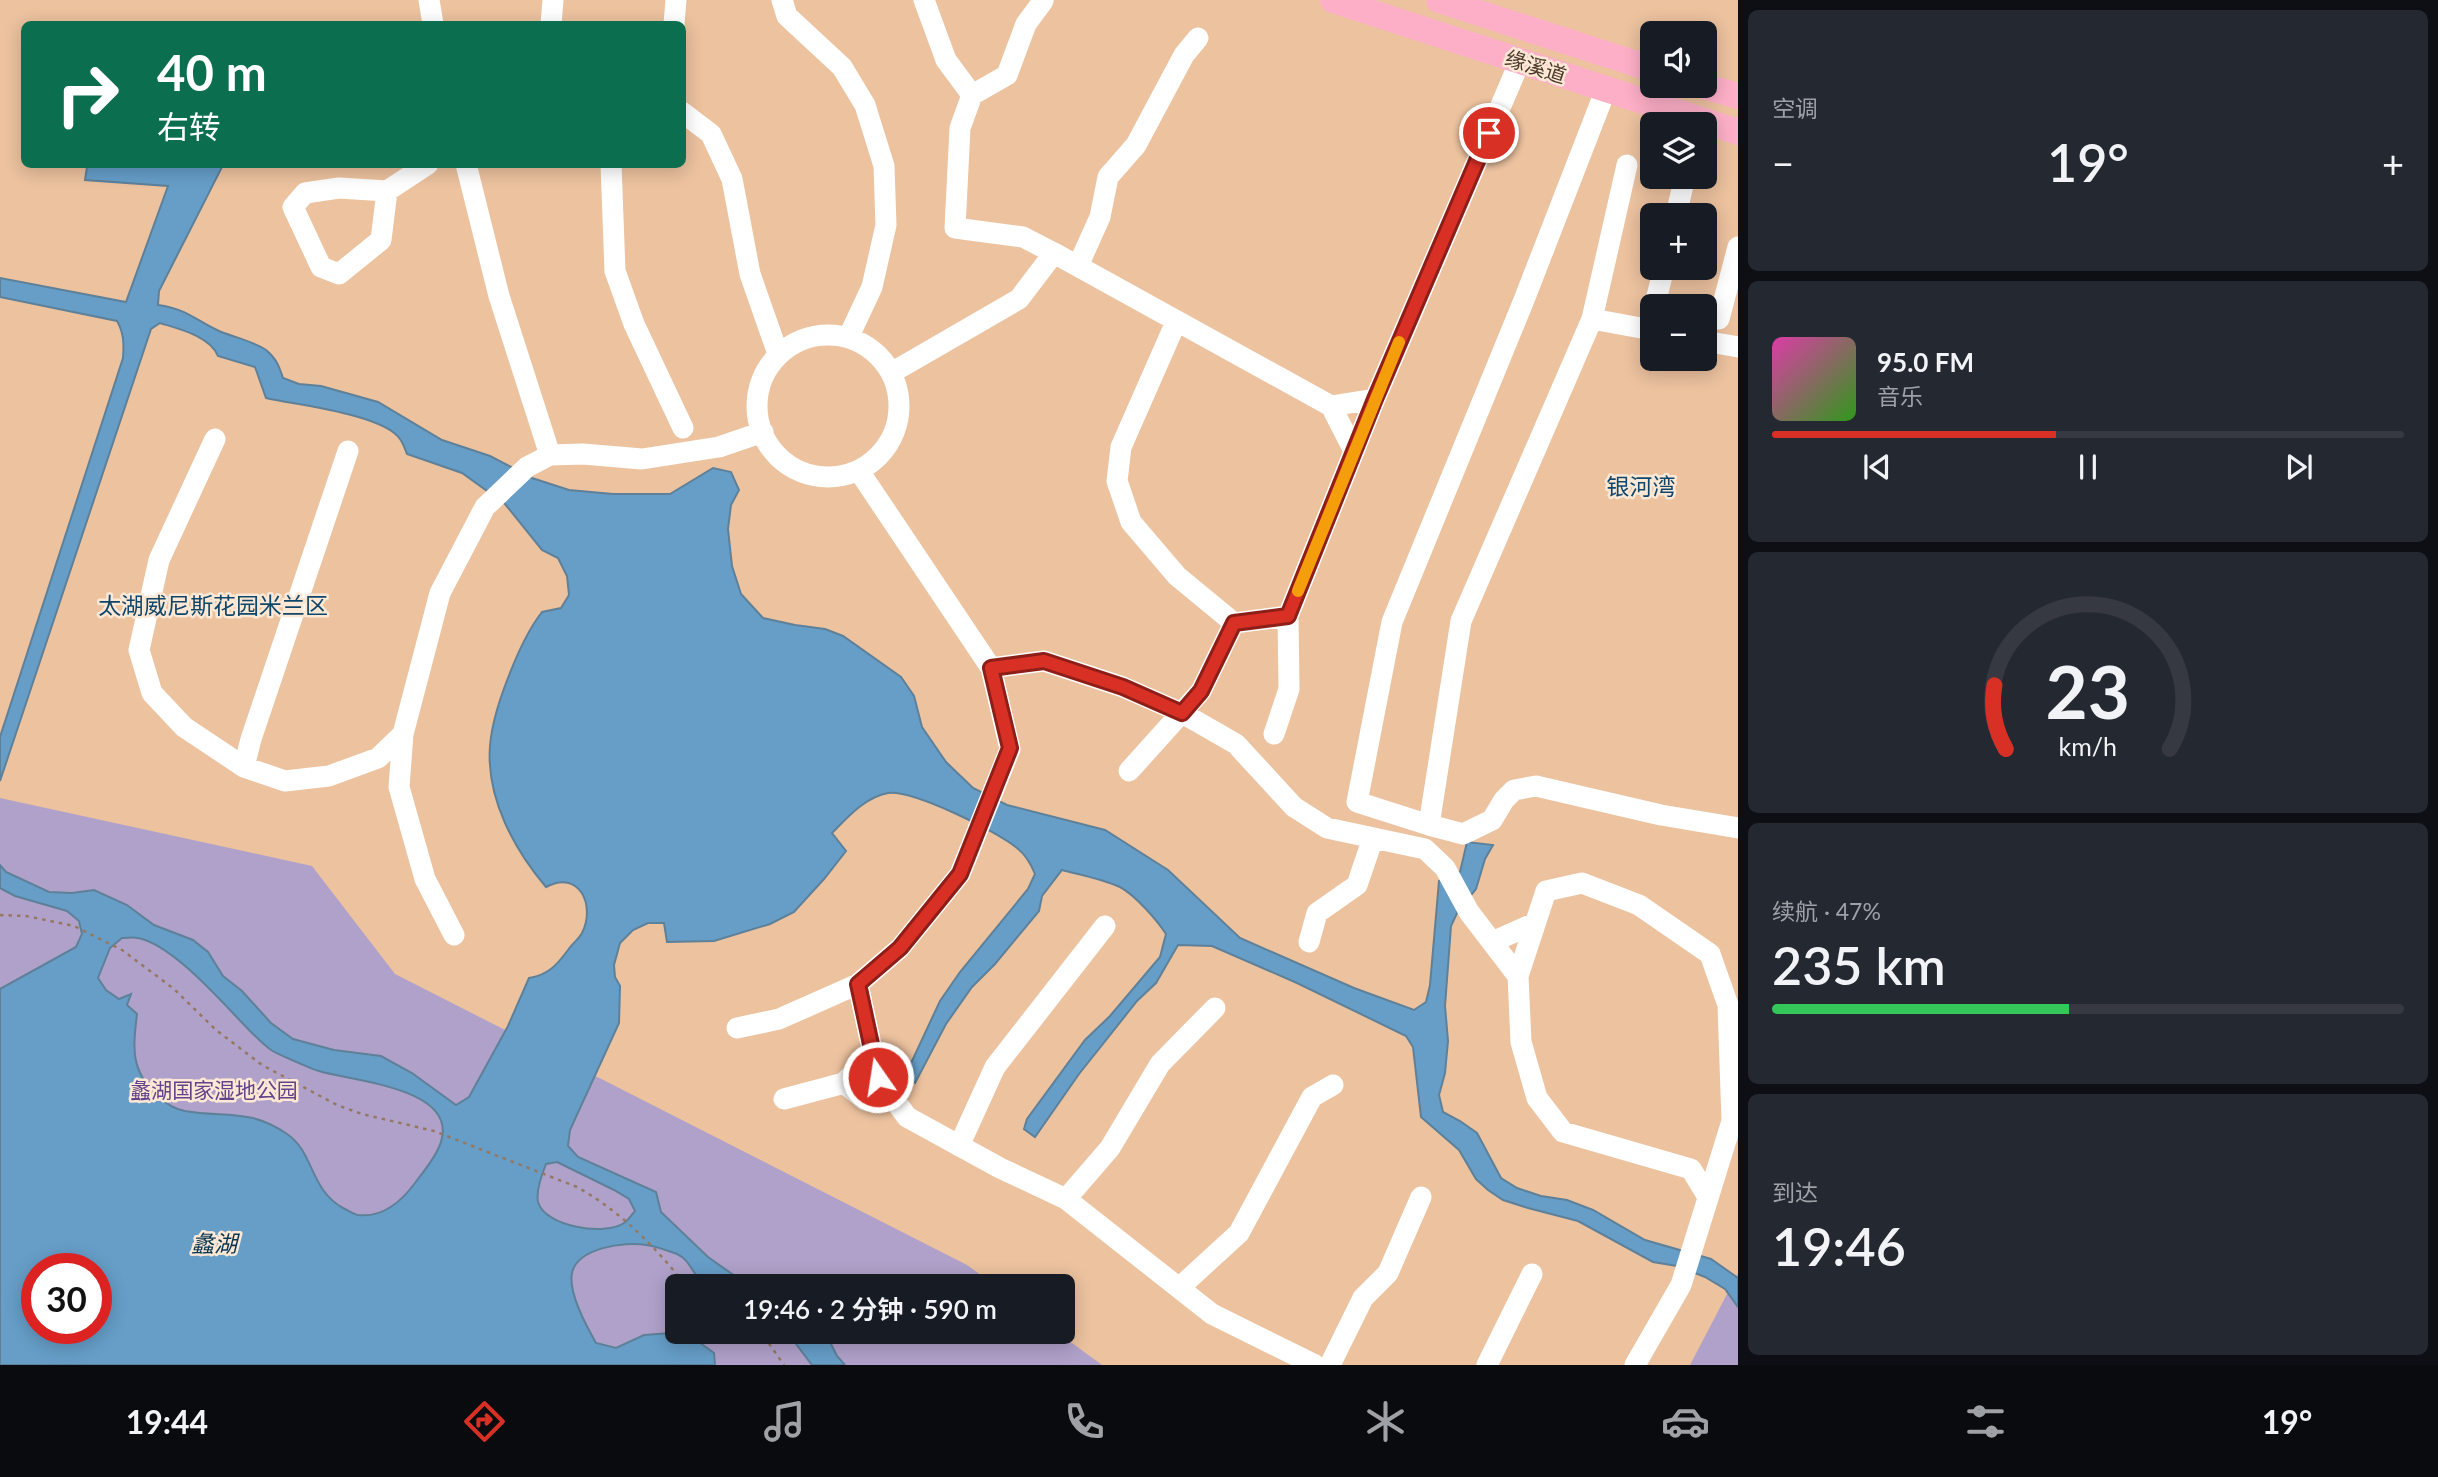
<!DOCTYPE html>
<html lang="zh">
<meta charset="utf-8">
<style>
body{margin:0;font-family:Lato,"Noto Sans SC",sans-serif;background:#242831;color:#f1f3f6;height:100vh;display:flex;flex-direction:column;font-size:26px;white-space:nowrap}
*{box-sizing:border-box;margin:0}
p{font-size:23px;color:#9ea1a6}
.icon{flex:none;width:38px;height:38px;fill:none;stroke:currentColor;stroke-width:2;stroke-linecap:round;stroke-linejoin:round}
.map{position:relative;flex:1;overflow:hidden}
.sheet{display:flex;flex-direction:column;gap:10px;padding:10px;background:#0d0f14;width:700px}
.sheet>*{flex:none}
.hud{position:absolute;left:21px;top:21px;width:665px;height:147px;border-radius:10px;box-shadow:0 4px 18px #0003;background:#0b6e4f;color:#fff;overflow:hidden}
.buttons{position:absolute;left:1640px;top:21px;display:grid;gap:14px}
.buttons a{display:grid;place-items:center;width:77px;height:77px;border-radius:10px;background:#171b24;box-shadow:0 4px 18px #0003;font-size:35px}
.speed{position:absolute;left:21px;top:1253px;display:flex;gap:14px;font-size:35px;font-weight:700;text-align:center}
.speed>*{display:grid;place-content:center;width:91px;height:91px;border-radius:50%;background:#171b24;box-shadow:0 4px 18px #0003;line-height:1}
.speed .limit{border:10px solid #d22;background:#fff;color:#111}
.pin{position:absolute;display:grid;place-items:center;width:60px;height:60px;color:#fff;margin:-30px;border:4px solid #fff;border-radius:50%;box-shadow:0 2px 7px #0007}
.me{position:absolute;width:77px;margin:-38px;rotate:347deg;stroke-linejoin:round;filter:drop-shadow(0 0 5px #0008)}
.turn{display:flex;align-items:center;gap:24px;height:147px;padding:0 21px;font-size:32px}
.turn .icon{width:91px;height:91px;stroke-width:2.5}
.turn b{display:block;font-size:49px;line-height:60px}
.big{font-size:52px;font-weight:600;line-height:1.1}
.sheet .tile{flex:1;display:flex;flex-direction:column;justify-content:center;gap:10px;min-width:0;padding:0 24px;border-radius:10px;background:#242831}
.sheet .dial{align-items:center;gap:0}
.dial svg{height:182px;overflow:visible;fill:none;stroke:#363941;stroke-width:7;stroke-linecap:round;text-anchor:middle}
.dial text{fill:#f1f3f6;stroke:none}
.song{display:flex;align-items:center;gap:21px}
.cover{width:84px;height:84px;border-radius:10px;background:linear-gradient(135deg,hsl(320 70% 55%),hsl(110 70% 35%))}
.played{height:7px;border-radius:4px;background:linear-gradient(90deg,#d93025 45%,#363941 45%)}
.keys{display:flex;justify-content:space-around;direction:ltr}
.heat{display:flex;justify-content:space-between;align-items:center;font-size:38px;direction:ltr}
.charge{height:10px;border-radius:5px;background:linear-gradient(90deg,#34c759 47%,#363941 0)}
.trip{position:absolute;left:665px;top:1274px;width:410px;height:70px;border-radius:10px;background:#171b24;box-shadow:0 4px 18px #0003;font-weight:600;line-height:70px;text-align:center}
.dock{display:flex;height:112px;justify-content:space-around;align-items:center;background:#090b0e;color:#9ea1a6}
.dock .icon{width:49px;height:49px}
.dock .on{color:#d93025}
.dock b{font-size:32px;color:#f1f3f6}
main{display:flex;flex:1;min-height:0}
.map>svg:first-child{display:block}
.green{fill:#b0a1ca;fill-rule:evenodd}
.water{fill:#669ec8;stroke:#5e8099;stroke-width:2;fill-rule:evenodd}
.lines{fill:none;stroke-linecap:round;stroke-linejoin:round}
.path{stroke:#957860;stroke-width:2.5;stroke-dasharray:3.5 5;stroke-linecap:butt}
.minor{stroke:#fff;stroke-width:21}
.major{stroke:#fdafc8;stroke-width:26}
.route-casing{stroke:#8d1f18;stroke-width:18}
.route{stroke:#d93025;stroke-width:12}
.slow{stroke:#f59e0b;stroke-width:12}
.labels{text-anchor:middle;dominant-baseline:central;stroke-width:5;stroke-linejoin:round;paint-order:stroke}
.street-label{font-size:21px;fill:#4a392a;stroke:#fde8d6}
.park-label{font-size:21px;fill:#62448b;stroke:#fde8d6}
.neighbourhood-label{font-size:23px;fill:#0f4669;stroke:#fde8d6}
.water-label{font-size:23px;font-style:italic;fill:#063551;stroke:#fde8d6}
</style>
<main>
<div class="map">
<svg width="1738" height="1365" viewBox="0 0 1738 1365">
<rect width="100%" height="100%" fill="#ecc29f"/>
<!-- green -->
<path class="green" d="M 0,798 L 312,866 L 395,974 L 967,1265 L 996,1286 L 677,1286 L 677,1332 L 1057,1332 L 1102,1365 L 0,1365 ZM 37,1269 L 96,1269 L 96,1328 L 37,1328 Z
M 1738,1273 L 1738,1365 L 1690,1365 Z"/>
<!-- water -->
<path class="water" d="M 73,165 L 223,165 L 159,291 L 158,305 C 187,309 195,320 219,331 C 233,337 253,341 266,350 C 276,358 279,366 283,378 L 299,384 L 321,386 L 378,402 L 442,440 L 490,456 L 532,478 L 569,490 L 613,494 L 670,494 L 713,468 L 731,472 L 739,490 L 731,505 L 728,529 L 732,566 L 741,594 L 763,618 L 795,625 L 825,629 L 843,636 L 901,677 L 914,696 L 922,727 L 946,762 L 973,788 L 1007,805 L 1105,830 L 1168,870 L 1240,938 L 1354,988 L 1414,1010 L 1426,1002 L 1430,985 L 1439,881 L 1460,872 L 1467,842 L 1493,845 L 1485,859 L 1476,889 L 1458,911 L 1451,926 L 1445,1006 L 1448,1041 L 1445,1073 L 1439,1095 L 1443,1112 L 1460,1121 L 1477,1133 L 1501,1178 L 1517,1188 L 1541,1196 L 1567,1200 L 1593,1210 L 1645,1240 L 1711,1259 L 1738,1278 L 1738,1307 L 1725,1289 L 1705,1277 L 1677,1266 L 1653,1262 L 1578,1221 L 1528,1208 L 1503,1200 L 1488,1190 L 1476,1179 L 1459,1150 L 1421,1117 L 1413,1047 L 1406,1036 L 1297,983 L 1212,946 L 1178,945 L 1156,983 L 1137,1001 L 1079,1074 L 1035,1137 L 1024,1129 L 1027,1119 L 1085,1040 L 1110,1016 L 1160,957 L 1166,934 C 1157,920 1135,895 1120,887 C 1102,879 1081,875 1062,870 L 1042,896 L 1039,911 L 995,964 L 972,987 L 946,1024 L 915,1083 L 905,1076 L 940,1001 L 960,972 L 1028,889 L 1035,874 C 1031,864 1026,855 1017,848 C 997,831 913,790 888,793 C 865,797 847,818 832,833 L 846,851 L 824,879 L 794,912 L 770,924 L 714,941 L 667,942 L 664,923 L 648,923 L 633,930 L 620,943 L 614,965 L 615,977 L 620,986 L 619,1023 L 570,1130 L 568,1146 L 578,1157 L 656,1192 L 661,1212 L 708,1257 L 749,1286 C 737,1286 722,1289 711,1286 C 694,1283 693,1261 677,1254 C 668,1251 656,1246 646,1245 C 625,1241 577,1248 572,1273 C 568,1293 587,1327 596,1343 L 616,1348 L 644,1335 L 685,1332 L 714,1353 L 715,1365 L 0,1365 L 0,989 L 76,947 L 82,934 L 79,921 L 67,911 L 15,896 L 0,888 L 0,865 L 6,872 L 49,892 L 72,893 L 94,890 L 127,905 L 154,925 L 193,940 L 208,952 L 223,976 L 242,991 L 271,1023 L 293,1039 L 334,1050 L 381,1056 L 412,1073 L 456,1105 L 469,1097 L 508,1026 L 529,978 C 548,975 557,965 568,950 C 572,944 579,939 582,933 C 596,905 579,869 546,887 C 514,849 486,798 490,746 C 492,720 502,692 512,668 C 520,648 528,630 542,612 L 561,608 L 569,595 L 567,576 L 558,558 L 542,550 L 505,504 L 462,473 L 407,454 C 405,449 403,443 400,439 C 383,414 296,405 266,398 L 255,367 L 218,356 C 210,336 179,329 160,323 L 151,329 L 0,781 L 0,737 L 123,358 C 124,344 124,333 117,321 L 0,297 L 0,278 L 126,302 L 168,186 L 85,180 L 87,167 ZM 122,938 C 127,938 133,937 138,938 C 174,945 225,1006 251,1032 C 257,1038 264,1045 271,1050 C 279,1055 290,1059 299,1063 C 306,1066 312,1069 319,1071 C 350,1081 453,1087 442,1138 C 439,1153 424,1171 415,1183 C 401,1202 382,1218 358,1215 C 353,1214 348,1210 343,1208 C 310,1190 314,1152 287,1134 C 249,1108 225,1118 185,1111 C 175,1109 165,1103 158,1096 C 130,1071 133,1048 137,1014 L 127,1005 L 131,994 L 119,999 L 106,990 L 98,978 L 110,948 ZM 557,1162 L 614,1190 L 629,1199 L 635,1211 C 632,1214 628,1221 624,1223 C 605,1236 545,1227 538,1202 C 536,1192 542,1174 546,1164 ZM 37,1269 L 96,1269 L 96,1328 L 37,1328 Z
M 787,1332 L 825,1332 L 837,1356 L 845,1365 L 812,1365 Z"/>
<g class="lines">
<!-- path -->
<path class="path" d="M 0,915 L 26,916 L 74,926 L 122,950 L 174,989 L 216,1030 L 262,1065 L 337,1105 L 362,1114 L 434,1131 L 577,1187 C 620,1211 656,1247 686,1286
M 757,1332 L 763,1335 L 784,1365"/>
<!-- minor -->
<path class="minor" d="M 429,0 L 433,24
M 782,0 L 787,16 L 842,67 L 865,105 L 884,166 L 886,225 L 872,287 L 849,336
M 924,0 L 946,60 L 972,95
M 1043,1 L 1026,24 L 1007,75 L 972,95 L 960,128 L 955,228 L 1023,237 L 1054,253
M 551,24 L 553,0
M 674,24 L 676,0
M 1606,89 L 1524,300 L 1392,622 L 1357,802 L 1429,825 L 1461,621 L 1592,319 L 1627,165
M 682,112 L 711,134 L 732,179 L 750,274 L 778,354
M 466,164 L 499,296 L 550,455
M 611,164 L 615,271 L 634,324 L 683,428
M 387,191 L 381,240 L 339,274 L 321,267 L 293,207 L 305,193 L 339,188 L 387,191 L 428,164
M 1676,215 L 1685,177
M 1078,266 L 1100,217 L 1108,177 L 1136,145 L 1184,55 L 1198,38
M 1656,300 L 1664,268
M 1592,319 L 1652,330
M 1719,319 L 1738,247
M 1176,322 L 1121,447 L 1117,481 L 1131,522 L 1177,576 L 1234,623
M757 406a71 71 0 1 1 142 0a71 71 0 1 1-142 0Z
M 1704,341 L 1738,347
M 891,373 L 1019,299 L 1054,253 L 1331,406 L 1375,399 L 1520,61
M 1331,406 L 1354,451
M 215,439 L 159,560 L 139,650 L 152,693 L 184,727 L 244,767 L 285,781 L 329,776 L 378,758 L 403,734 L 440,593 L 485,507 L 527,467 L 550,455 L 583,454 L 642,459 L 719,447 L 763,432
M 859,471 L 991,668 L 1010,749 L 960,874 L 900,948 L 858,984 L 878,1077 L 907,1117 L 1000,1168 L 1066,1199 L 1212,1314 L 1315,1365
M 991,668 L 1044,661 L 1123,687 L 1182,713 L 1236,744 L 1294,807 L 1327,828 L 1425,849 L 1445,868 L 1469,912 L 1518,976 L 1521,1042 L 1537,1098 L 1563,1132 L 1691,1169 L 1708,1197
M 403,734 L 399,787 L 425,879 L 454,935
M 1274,734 L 1289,689 L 1288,616
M 244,767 L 251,739 L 348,451
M 1129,771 L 1201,691 L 1234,623 L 1288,616 L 1375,399
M 1429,825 L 1463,834 L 1492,820 L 1504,800 L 1514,790 L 1536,786 L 1661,815 L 1738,828
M 1309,942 L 1317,913 L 1357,885 L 1373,838
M 1492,942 L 1533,924
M 1518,976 L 1546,891 L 1582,883 L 1639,905 L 1710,954 L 1728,1005 L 1732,1121 L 1681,1285 L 1635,1365
M 737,1028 L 779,1019 L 858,984
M 844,1083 L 865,1100 L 888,1091
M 784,1099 L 844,1083 L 872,1053
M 959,1146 L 995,1067 L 1105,926
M 1066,1199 L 1110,1148 L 1160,1064 L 1215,1008
M 1179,1288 L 1239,1233 L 1312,1097 L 1333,1085
M 1330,1365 L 1363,1298 L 1388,1273 L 1421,1197
M 1487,1365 L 1532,1274"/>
<!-- major -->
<path class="major" d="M 1333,0 L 1738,132
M 1439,0 L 1652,69
M 1704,86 L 1738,96"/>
</g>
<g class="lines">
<!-- route casing -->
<g class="route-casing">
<path id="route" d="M 878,1077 L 858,984 L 900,948 L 960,874 L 1010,748 L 991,668 L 1044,661 L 1123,687 L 1182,713 L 1201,691 L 1234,623 L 1288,616 L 1375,399 L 1489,133"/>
</g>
<!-- route -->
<use href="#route" class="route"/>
<!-- slow -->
<path class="slow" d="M 1298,591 L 1399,342"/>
</g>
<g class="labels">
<!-- street labels -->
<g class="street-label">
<text transform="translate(1536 66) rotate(18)">缘溪道</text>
</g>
<!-- park labels -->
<g class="park-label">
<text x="214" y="1089">蠡湖国家湿地公园</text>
</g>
<!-- neighbourhood labels -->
<g class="neighbourhood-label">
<text x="1641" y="486">银河湾</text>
<text x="213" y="605">太湖威尼斯花园米兰区</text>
</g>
<!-- water labels -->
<g class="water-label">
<text x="214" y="1243">蠡湖</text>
</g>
</g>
</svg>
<div class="buttons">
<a><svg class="icon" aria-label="sound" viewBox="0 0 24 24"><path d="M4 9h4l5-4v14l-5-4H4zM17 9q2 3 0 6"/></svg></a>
<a><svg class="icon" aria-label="layers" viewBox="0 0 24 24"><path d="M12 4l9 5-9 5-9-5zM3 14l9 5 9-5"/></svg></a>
<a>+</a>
<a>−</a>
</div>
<div class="speed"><div class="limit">30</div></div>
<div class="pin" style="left:1489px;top:133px;background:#d93025"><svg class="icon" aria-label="arrive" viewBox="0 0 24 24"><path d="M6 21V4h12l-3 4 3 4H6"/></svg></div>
<svg class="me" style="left:878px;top:1077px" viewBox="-20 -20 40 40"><circle r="17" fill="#d93025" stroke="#fff" stroke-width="3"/><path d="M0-11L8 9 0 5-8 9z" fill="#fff"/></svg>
<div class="trip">19:46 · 2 分钟 · 590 m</div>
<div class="hud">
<div class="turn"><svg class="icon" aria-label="right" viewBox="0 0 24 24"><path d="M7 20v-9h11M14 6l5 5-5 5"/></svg><div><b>40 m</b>右转</div></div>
</div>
</div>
<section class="sheet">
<div class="tile"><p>空调</p>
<div class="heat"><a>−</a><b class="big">19°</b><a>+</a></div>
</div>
<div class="tile">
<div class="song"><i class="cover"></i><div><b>95.0 FM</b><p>音乐</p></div></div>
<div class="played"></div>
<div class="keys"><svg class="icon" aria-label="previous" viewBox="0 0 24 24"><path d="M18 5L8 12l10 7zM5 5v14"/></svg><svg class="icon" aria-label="pause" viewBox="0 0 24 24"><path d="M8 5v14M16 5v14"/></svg><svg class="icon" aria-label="next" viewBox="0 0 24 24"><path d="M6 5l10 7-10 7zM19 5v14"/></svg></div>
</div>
<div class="tile dial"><svg viewBox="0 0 100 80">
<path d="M14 69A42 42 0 1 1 86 69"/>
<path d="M14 69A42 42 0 0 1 9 41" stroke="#d93025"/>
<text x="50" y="56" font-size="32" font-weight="700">23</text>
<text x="50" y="72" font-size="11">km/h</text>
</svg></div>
<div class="tile"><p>续航 · 47%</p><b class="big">235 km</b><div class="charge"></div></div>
<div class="tile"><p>到达</p><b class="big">19:46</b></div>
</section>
</main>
<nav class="dock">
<b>19:44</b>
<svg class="icon on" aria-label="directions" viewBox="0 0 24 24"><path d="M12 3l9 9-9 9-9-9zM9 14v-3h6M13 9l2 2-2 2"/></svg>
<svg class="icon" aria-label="music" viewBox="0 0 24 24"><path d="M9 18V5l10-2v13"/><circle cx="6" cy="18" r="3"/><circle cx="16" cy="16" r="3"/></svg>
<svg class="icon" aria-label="phone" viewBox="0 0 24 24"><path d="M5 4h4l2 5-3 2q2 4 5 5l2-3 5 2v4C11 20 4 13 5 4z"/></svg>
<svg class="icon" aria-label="climate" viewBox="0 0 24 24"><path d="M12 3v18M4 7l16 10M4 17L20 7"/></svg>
<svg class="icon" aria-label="car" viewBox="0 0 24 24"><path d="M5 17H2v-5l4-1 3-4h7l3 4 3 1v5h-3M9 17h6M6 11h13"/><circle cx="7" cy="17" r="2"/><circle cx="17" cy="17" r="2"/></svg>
<svg class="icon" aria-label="filters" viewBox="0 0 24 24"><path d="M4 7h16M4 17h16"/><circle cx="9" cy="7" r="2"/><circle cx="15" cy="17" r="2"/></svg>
<b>19°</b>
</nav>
